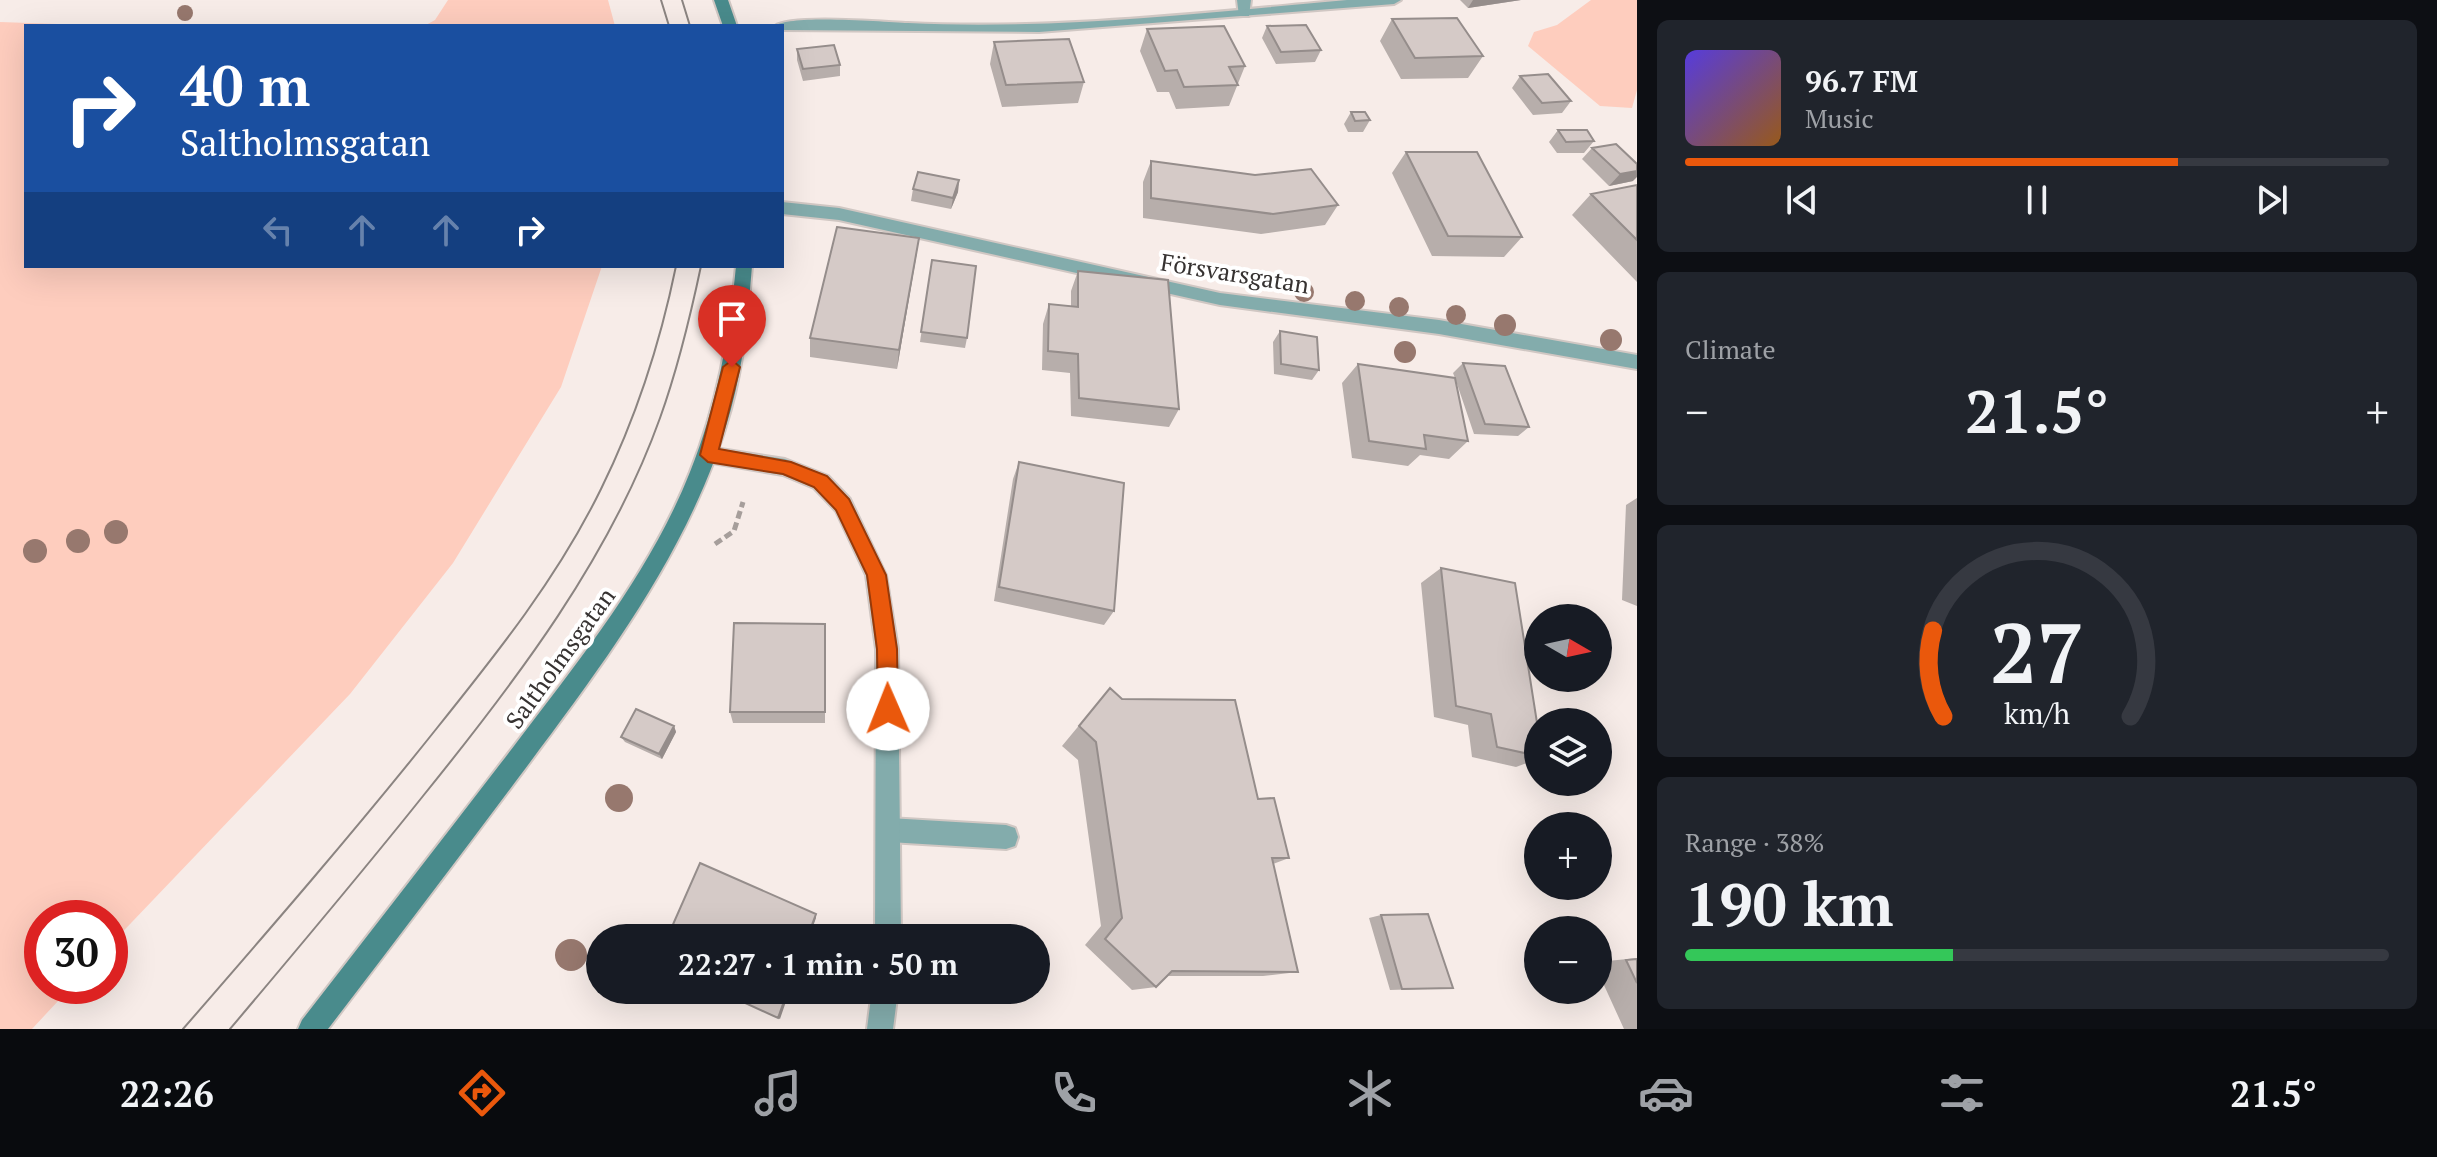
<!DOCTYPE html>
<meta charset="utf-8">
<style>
body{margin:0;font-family:"PT Serif",serif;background:#20242c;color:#f1f3f6;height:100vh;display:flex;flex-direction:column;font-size:30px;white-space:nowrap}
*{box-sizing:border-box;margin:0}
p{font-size:26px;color:#9ea1a6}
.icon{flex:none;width:44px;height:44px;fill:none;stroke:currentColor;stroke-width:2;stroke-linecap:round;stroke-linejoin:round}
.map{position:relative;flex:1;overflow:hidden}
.drawer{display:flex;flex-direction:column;gap:20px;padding:20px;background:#0d0f14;width:800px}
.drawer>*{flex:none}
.guide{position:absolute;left:24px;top:24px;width:760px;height:244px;border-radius:0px;box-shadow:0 8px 32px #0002;background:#1a4fa0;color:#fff;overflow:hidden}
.needle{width:52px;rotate:99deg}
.fabs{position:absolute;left:1524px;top:604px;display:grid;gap:16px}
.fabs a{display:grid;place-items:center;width:88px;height:88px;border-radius:50%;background:#171b24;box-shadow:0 8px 32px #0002;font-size:40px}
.speed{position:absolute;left:24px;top:900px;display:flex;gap:16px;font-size:40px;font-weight:700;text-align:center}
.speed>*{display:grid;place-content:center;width:104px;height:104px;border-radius:50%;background:#171b24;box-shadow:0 8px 32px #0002;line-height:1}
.speed .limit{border:12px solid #d22;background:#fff;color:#111}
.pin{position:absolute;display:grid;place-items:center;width:68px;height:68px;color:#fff;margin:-82px -34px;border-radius:50% 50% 50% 0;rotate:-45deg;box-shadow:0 0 8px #0007}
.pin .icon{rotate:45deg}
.me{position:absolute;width:88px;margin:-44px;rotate:359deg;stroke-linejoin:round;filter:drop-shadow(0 0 6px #0008)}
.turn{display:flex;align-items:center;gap:28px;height:168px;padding:0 24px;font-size:36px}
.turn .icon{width:104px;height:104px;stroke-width:2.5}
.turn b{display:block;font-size:56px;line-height:68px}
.lanes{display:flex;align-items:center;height:76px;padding:0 24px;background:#0003;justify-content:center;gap:40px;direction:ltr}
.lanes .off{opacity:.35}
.big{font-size:60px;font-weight:700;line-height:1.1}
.drawer .tile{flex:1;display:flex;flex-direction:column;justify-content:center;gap:12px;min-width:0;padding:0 28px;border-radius:12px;background:#20242c}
.drawer .dial{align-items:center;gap:0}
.dial svg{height:208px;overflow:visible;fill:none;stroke:#363941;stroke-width:7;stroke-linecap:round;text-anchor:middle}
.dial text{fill:#f1f3f6;stroke:none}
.song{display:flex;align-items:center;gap:24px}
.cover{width:96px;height:96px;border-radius:12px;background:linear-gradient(135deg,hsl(250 70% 55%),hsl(30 70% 35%))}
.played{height:8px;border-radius:4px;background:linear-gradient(90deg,#ea580c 70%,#363941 70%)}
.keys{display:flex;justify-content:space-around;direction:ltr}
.heat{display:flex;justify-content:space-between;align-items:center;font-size:44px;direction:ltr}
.charge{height:12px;border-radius:6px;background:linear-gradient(90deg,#34c759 38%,#363941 0)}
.trip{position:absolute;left:586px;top:924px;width:464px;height:80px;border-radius:40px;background:#171b24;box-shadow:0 8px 32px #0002;font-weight:700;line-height:80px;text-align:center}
.dock{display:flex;height:128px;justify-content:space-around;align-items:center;background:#090b0e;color:#9ea1a6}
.dock .icon{width:56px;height:56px}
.dock .current{color:#ea580c}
.dock b{font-size:36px;color:#f1f3f6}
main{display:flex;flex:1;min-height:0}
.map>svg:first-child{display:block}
.green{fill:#fecdbe}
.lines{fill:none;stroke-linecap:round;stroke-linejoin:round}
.lane-casing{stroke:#d0c7c3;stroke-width:4}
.street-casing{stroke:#d0c7c3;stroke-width:4}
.secondary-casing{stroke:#d0c7c3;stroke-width:4}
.path{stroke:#a69e9b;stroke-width:5;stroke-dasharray:8 4;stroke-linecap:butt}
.lane{fill:#83acac;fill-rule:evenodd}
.street{fill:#83acac;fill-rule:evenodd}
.secondary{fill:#498b8c;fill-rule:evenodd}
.tram{stroke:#8b8481;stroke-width:2}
.tree{fill:#97786e}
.wall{fill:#b7aeab}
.shaded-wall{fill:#958d8b}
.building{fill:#d5cac7;stroke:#958d8b;stroke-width:2}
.route{fill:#ea580c;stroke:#983908;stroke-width:2}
.labels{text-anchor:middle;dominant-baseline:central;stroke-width:8;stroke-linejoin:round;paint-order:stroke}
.street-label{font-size:24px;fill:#363231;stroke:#fff}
</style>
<main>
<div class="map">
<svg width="1637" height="1029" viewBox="0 0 1637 1029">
<rect width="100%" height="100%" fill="#f7ece8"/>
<!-- green -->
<path class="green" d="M 448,0 L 608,0 L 615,26 L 424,26 L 435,20 Z
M 1591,0 L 1637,0 L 1637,90 L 1632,108 L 1600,106 L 1528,46 L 1534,32 L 1557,25 Z
M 0,22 L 116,26 L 26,26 L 26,266 L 602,266 L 561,387 L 453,563 L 350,694 L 110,945 L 110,918 L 42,918 L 42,986 L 72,986 L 32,1029 L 0,1029 Z"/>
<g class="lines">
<!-- lane casing -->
<g class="lane-casing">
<path id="lane" d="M 1237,0 L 1251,0 L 1249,16 L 1239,16 Z
M 889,818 L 1006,825 L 1015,828 L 1018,837 L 1015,846 L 1006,849 L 889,842 L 880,839 L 877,830 L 880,821 Z"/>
</g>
<!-- street casing -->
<g class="street-casing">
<path id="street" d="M 1347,0 L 1401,0 L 1394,4 L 1039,32 L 782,30 L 782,26 L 775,26 C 790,14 884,22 908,23 C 1054,30 1201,13 1347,0 Z
M 782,202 L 839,208 L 1220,293 L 1439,320 L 1637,355 L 1637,369 L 1439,334 L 1220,305 L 839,220 L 782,214 Z
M 708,447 L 785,459 L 828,476 L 850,499 L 886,575 L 898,649 L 901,938 L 875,938 L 876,649 L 866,575 L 836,511 L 814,488 L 783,475 L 701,461 L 698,455 L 701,449 Z
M 872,990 L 898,990 L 893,1029 L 867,1029 Z"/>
</g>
<!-- secondary casing -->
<g class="secondary-casing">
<path id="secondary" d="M 714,0 L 728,0 L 737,26 L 723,26 Z
M 736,266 L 752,266 C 748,314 744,362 731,409 C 694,544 607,659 525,769 C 460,856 394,943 328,1029 L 298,1029 L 302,1020 C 374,927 446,835 517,742 C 581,658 651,571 690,472 C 717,405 729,338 736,266 Z"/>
</g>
<!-- path -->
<path class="path" d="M 715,544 L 734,531 L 743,502"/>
<!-- lane -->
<use href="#lane" class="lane"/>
<!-- street -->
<use href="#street" class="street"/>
<!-- secondary -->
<use href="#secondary" class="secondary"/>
<!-- tram -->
<path class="tram" d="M 661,0 L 669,26
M 682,0 L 690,26
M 183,1029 C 269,930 355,831 437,728 C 498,652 558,577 601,489 C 636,418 660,344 676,266
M 230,1029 C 295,952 360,875 423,796 C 516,681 610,558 660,418 C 678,368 690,318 701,266"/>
</g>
<!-- trees -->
<g class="tree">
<circle cx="185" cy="13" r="8"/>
<circle cx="1304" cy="292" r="10"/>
<circle cx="1355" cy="301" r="10"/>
<circle cx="1399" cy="307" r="10"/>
<circle cx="1456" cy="315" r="10"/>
<circle cx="1505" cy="325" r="11"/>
<circle cx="1611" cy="340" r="11"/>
<circle cx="1405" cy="352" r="11"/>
<circle cx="116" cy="532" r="12"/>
<circle cx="78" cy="541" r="12"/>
<circle cx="35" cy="551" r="12"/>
<circle cx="619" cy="798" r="14"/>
<circle cx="571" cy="955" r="16"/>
</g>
<!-- wall -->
<path class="wall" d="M 1460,0 L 1521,0 L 1468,8 Z
M 1392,19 L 1483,56 L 1468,78 L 1401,79 L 1380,41 Z
M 1267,26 L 1321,50 L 1315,62 L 1276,64 L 1262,38 Z
M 1147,29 L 1245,66 L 1229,106 L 1176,109 L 1169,92 L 1157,92 L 1140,51 Z
M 994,42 L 1084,82 L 1078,103 L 1002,107 L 990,64 Z
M 797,49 L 840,65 L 840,76 L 803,81 L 797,60 Z
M 1520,76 L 1571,101 L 1562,113 L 1533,115 L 1512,88 Z
M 1351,112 L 1370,120 L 1363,132 L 1348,132 L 1344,124 Z
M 1558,130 L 1594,141 L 1584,153 L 1557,153 L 1549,142 Z
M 1592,148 L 1633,181 L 1609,186 L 1582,159 Z
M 1406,152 L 1522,237 L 1504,257 L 1432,256 L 1392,173 Z
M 1151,161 L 1338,205 L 1325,225 L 1261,234 L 1143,218 L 1143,182 Z
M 959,180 L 958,192 L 951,209 L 911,201 L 913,189 Z
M 1637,185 L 1637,282 L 1572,215 L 1591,194 Z
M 919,238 L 897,369 L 810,357 L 810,338 Z
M 932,260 L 967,338 L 965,348 L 920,342 Z
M 1078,271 L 1179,409 L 1169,427 L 1071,416 L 1070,373 L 1042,370 L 1043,324 L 1049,304 L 1071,306 L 1071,291 Z
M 1280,331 L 1319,370 L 1312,380 L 1274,374 L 1273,342 Z
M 1463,363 L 1529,427 L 1518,436 L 1474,434 L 1456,381 L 1468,441 L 1449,459 L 1420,455 L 1408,466 L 1352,458 L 1342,383 L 1358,364 L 1455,378 L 1453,373 Z
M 1019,462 L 1114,611 L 1104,625 L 994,601 L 1013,479 Z
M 1637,498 L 1637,606 L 1622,600 L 1626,505 Z
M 1441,568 L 1538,729 L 1538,759 L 1516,767 L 1472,757 L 1468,725 L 1434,717 L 1421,583 Z
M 825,624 L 825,723 L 733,723 L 730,712 Z
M 1110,688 L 1122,699 L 1258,799 L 1289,858 L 1273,864 L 1298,972 L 1263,976 L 1168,976 L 1156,987 L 1132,990 L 1085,945 L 1101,926 L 1078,760 L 1062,746 Z
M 674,726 L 676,732 L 662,759 L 625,742 L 621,737 Z
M 1381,915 L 1453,988 L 1390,990 L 1369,918 Z
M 1637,958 L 1637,1029 L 1624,1029 L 1598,972 L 1598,962 Z"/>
<!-- shaded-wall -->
<path class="shaded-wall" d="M 1473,0 L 1521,0 L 1468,8 Z
M 1637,171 L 1637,177 L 1633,181 L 1609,186 L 1620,174 Z
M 959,180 L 958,192 L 951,209 L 953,198 Z
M 919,238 L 916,258 L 897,369 L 899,350 Z
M 674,726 L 676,732 L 662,759 L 659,754 Z
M 816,914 L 816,918 L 809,938 L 807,938 Z
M 788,990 L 790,990 L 780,1019 L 778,1018 Z"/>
<!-- building -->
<path class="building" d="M 1457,18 L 1483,56 L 1415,58 L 1392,19 Z
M 1306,25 L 1321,50 L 1281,52 L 1267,26 Z
M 1224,26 L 1245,66 L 1229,67 L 1238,85 L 1184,87 L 1177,70 L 1165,71 L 1147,29 Z
M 1069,39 L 1084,82 L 1006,85 L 994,42 Z
M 834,45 L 840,65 L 803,69 L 797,49 Z
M 1548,74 L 1571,101 L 1542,103 L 1520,76 Z
M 1351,112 L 1365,112 L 1370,120 L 1355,121 Z
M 1558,130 L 1587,130 L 1594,141 L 1566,142 Z
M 1616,144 L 1637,164 L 1637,171 L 1620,174 L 1592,148 Z
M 1406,152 L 1477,152 L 1522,237 L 1448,236 Z
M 1151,161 L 1255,175 L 1311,169 L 1338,205 L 1273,214 L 1151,198 Z
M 918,172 L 959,180 L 953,198 L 913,189 Z
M 1637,185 L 1637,240 L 1591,194 Z
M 837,227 L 919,238 L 899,350 L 810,338 Z
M 932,260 L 976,266 L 967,338 L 921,332 Z
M 1078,271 L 1168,280 L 1179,409 L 1079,398 L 1078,354 L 1048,351 L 1049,304 L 1078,307 Z
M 1280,331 L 1317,337 L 1319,370 L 1281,364 Z
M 1463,363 L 1505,366 L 1529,427 L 1485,424 Z
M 1358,364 L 1455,378 L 1468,441 L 1424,435 L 1426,449 L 1369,441 Z
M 1019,462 L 1124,483 L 1114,611 L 999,587 Z
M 1441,568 L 1515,583 L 1538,729 L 1538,756 L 1497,747 L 1491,714 L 1456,706 Z
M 734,623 L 825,624 L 825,712 L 730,712 Z
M 1110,688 L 1122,699 L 1235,700 L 1258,799 L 1274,798 L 1289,858 L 1272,858 L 1298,972 L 1172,971 L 1156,987 L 1105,939 L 1122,918 L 1096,742 L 1079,726 Z
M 636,709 L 674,726 L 659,754 L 621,737 Z
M 700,863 L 816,914 L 807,938 L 667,938 Z
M 1428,914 L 1453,988 L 1402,989 L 1381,915 Z
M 1637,959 L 1637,983 L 1626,960 Z
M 717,990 L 788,990 L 778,1018 Z"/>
<!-- route -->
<path class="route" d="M 732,360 L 740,367 L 719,449 L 791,462 L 827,476 L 849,499 L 886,575 L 897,649 L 898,709 L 895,716 L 888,719 L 881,716 L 878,709 L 877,649 L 867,575 L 836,510 L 814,487 L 783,474 L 708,462 L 700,455 L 723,367 Z"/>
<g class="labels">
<!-- street labels -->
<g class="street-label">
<text transform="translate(1235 273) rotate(9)">Försvarsgatan</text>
<text transform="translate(560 658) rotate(-54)">Saltholmsgatan</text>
</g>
</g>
</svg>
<div class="fabs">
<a><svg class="needle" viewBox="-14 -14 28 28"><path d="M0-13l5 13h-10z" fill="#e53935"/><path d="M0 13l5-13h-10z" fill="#9ea1a6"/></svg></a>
<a><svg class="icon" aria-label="layers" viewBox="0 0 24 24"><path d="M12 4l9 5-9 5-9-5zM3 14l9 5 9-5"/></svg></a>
<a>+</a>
<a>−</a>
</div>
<div class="speed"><div class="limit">30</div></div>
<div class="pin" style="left:732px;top:367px;background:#d93025"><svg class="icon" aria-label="arrive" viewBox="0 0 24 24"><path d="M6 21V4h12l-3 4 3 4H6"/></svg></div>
<svg class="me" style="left:888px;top:709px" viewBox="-20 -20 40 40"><circle r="19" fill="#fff"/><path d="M0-13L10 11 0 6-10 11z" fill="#ea580c"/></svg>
<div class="trip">22:27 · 1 min · 50 m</div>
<div class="guide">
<div class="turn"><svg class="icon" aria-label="right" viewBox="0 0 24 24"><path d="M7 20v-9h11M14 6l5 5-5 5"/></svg><div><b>40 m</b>Saltholmsgatan</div></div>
<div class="lanes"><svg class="icon off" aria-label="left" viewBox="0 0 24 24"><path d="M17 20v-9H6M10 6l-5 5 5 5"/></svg><svg class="icon off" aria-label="ahead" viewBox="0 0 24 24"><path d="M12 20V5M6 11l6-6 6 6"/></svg><svg class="icon off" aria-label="ahead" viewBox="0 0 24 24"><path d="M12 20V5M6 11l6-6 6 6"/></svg><svg class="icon" aria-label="right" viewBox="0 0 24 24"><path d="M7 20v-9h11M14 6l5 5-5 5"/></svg></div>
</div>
</div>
<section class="drawer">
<div class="tile">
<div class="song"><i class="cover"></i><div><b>96.7 FM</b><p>Music</p></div></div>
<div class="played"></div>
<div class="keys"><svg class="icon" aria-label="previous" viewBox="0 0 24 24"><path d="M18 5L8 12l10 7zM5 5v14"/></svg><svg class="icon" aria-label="pause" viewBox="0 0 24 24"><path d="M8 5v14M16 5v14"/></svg><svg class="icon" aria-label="next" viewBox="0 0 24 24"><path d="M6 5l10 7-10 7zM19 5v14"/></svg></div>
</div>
<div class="tile"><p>Climate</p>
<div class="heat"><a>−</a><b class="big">21.5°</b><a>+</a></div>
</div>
<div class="tile dial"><svg viewBox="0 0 100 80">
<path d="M14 69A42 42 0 1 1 86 69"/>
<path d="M14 69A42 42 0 0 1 10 36" stroke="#ea580c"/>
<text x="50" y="56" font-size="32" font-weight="700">27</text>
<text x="50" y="72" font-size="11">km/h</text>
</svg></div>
<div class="tile"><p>Range · 38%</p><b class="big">190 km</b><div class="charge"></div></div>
</section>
</main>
<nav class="dock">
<b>22:26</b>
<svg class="icon current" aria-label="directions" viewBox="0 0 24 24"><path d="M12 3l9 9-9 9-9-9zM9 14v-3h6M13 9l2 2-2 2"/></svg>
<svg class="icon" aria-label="music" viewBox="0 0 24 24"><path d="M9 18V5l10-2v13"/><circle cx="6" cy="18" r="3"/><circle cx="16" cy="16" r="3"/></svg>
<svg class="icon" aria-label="phone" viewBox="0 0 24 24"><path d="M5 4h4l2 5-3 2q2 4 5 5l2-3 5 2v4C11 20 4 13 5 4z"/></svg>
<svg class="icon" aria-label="climate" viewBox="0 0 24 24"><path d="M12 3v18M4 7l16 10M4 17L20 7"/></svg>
<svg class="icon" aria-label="car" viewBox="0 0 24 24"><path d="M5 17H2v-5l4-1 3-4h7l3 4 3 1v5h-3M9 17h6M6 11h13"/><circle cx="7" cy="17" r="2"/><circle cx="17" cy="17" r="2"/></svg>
<svg class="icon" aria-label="filters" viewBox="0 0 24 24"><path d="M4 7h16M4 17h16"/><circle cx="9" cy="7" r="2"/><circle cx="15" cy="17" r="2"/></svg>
<b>21.5°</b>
</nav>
